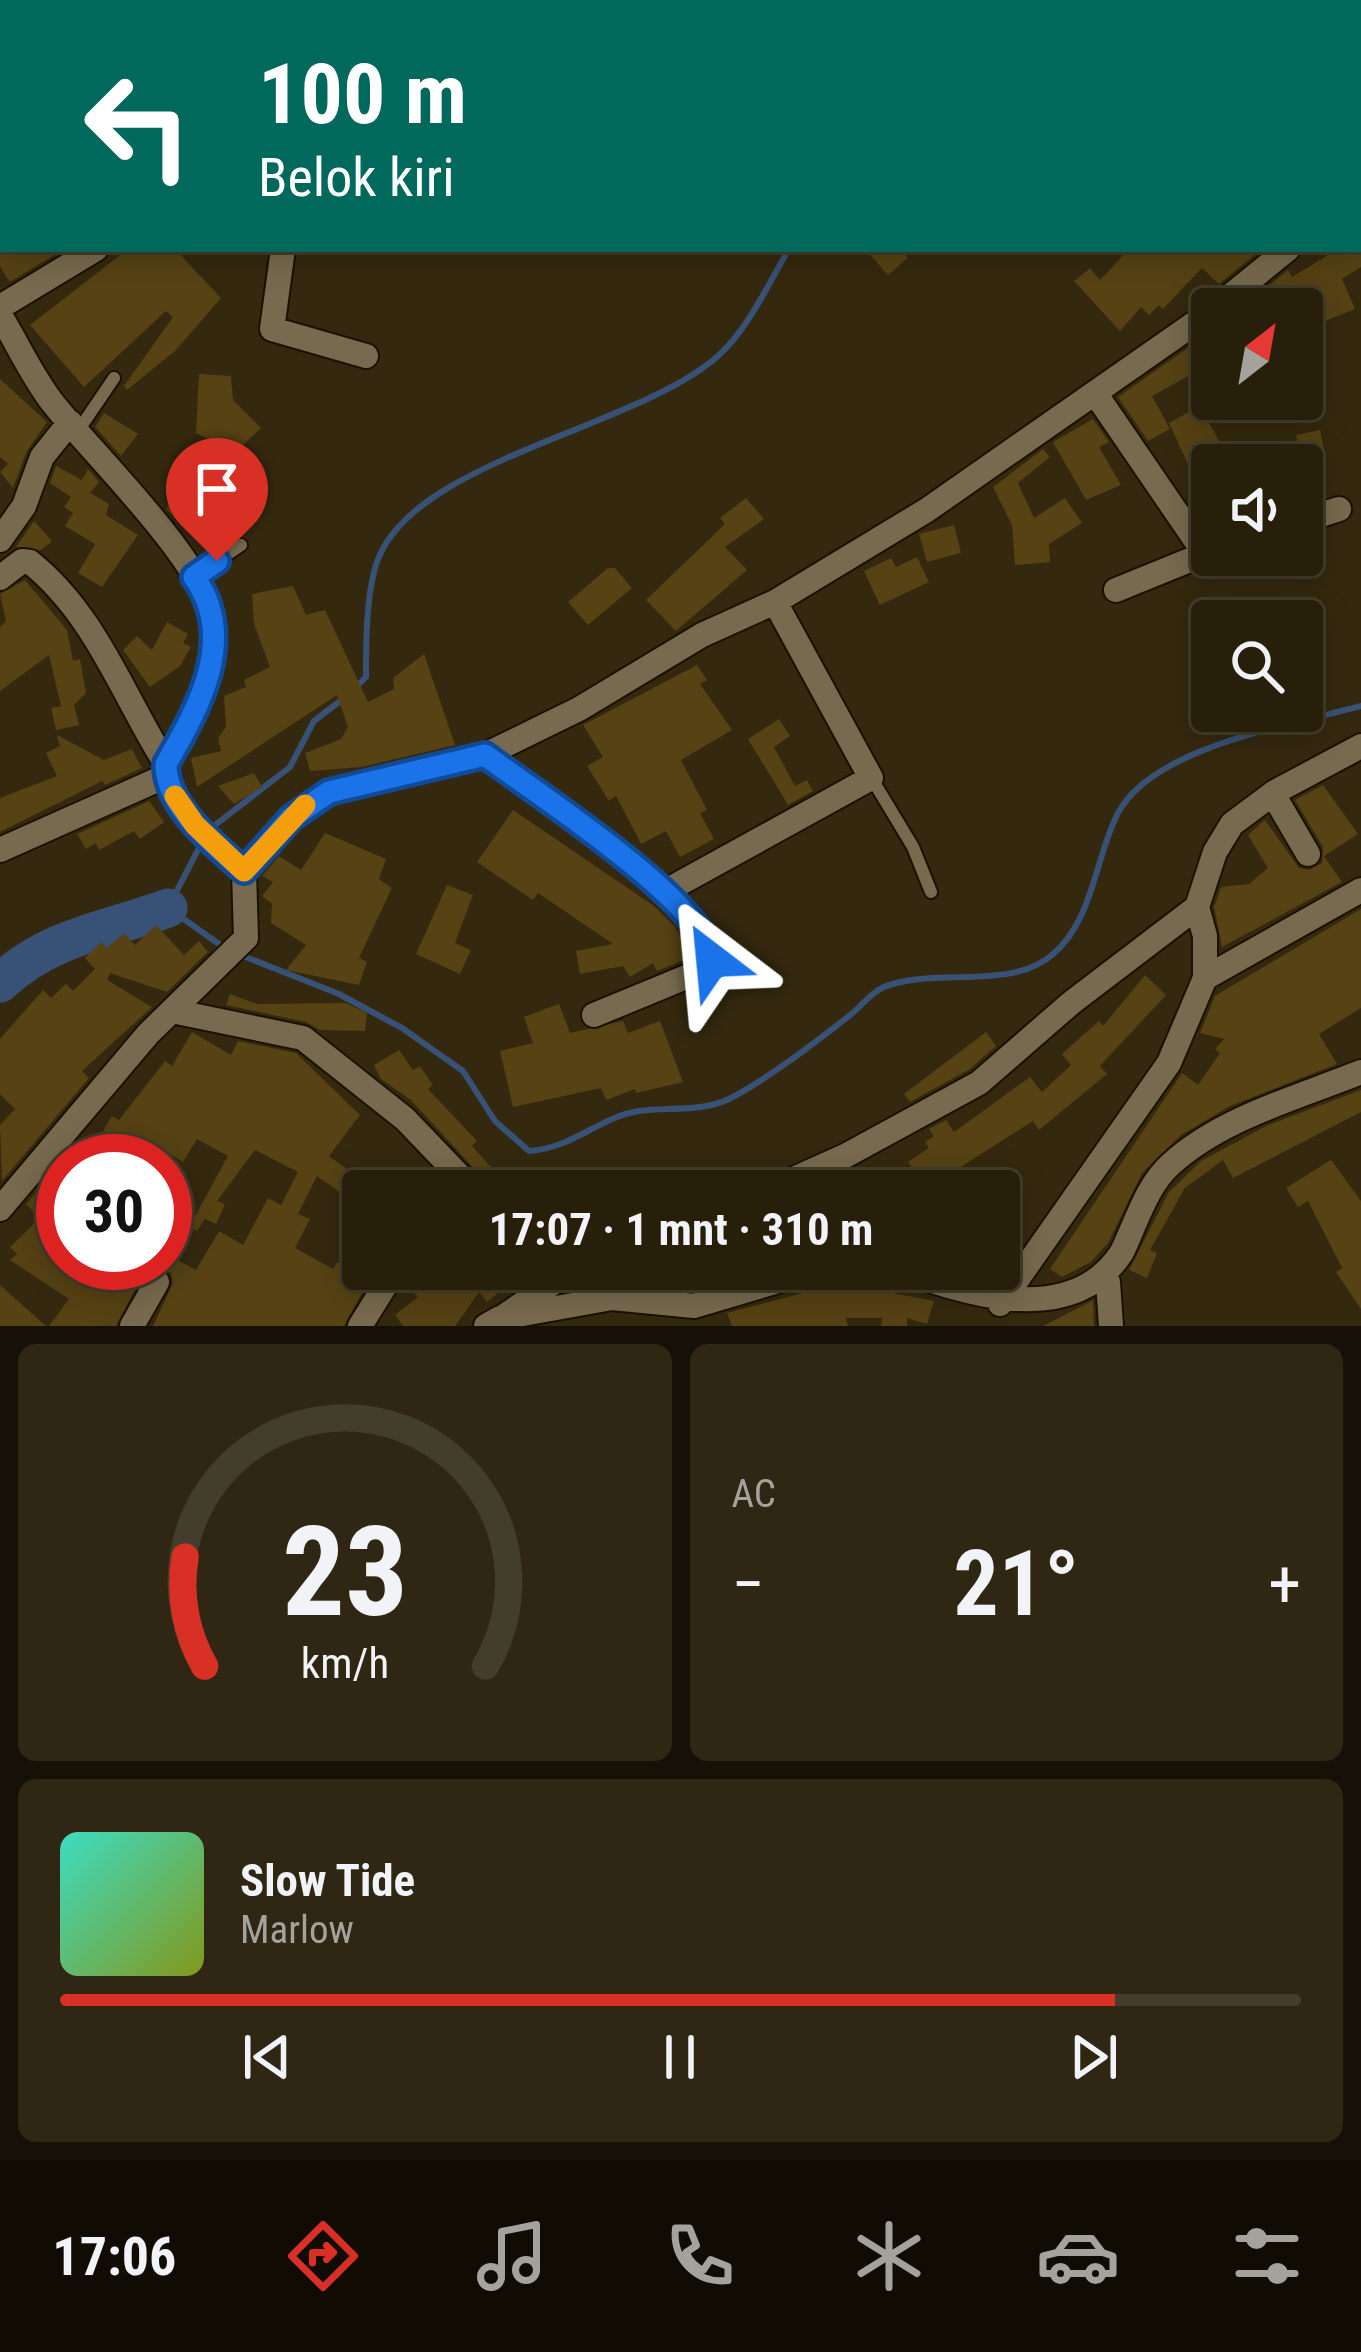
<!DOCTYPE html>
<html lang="id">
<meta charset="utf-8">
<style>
body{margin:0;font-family:"Roboto Condensed",sans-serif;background:#2f2713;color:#f1f3f6;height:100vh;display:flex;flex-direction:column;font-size:45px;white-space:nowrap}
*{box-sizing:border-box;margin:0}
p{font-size:39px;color:#a4a29c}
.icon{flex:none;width:66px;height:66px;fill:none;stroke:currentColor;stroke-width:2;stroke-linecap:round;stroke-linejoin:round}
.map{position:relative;height:1326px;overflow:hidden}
.side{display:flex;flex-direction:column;gap:18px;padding:18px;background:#151106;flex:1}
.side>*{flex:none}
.guide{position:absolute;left:0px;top:0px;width:1362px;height:252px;box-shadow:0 6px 30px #0003,0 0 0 3px #433d2b;background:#00695c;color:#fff;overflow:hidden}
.needle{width:78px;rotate:31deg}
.tools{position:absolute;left:1191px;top:288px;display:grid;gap:24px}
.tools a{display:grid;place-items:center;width:132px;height:132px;border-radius:12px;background:#271f0a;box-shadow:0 6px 30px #0003,0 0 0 3px #433d2b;font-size:60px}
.speed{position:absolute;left:36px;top:1134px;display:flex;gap:24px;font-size:60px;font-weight:700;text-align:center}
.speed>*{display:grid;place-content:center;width:156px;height:156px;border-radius:50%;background:#271f0a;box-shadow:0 6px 30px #0003,0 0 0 3px #433d2b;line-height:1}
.speed .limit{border:18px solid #d22;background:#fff;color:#111}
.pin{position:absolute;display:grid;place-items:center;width:102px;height:102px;color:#fff;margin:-123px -51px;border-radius:50% 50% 50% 0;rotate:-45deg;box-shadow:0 0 12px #0007}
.pin .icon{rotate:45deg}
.me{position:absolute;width:132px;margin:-66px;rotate:331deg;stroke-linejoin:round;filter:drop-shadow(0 0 9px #0008)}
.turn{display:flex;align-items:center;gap:42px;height:252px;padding:0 60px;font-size:54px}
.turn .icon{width:156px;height:156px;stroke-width:2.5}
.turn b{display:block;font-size:84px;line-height:102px}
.big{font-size:90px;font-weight:700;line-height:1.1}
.side .card{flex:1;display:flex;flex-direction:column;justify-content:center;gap:18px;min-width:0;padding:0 42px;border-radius:18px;background:#2f2713}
.side .dial{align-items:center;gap:0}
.dial svg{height:312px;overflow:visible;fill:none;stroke:#433d2b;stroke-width:7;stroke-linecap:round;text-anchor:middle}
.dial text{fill:#f1f3f6;stroke:none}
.song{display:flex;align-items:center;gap:36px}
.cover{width:144px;height:144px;border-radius:18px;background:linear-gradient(135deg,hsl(170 70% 55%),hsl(70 70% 35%))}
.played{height:12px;border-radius:6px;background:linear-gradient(90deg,#d93025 85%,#433d2b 85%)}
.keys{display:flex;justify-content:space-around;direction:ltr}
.heat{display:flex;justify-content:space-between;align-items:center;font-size:66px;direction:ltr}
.side .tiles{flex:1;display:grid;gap:18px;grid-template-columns:1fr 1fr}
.card:last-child{grid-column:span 2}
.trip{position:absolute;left:342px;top:1170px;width:678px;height:120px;border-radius:12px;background:#271f0a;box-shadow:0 6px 30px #0003,0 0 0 3px #433d2b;font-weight:700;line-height:120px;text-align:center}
.tab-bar{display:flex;height:192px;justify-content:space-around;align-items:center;background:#100c04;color:#a4a29c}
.tab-bar .icon{width:84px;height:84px}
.tab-bar .on{color:#d93025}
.tab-bar b{font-size:54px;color:#f1f3f6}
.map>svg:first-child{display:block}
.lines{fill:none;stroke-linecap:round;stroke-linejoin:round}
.stream{stroke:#385176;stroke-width:6}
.river{stroke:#385176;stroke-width:39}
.building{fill:#564213;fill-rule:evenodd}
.lane-casing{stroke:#1c1100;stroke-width:16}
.street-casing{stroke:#1c1100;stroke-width:28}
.lane{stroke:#776a4e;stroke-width:12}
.street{stroke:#776a4e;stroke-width:24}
.route-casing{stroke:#114b97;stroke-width:30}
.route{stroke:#1a73e8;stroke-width:21}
.slow{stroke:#f59e0b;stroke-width:21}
</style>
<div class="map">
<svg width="1361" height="1326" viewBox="0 0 1361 1326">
<rect width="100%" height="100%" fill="#34290e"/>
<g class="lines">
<!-- stream -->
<path class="stream" d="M 1140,3 L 1144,0
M 358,685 L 366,677 C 366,643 366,601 375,568 C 404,461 635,430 718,356 C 749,328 768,284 789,249
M 210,829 L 290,767 L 314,721 L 344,698
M 203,840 L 168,908 L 226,949
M 238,954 L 339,994 L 402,1028 L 463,1071 L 495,1121 L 529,1151 C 574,1148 599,1117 639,1111 C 668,1107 702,1112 729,1099 C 768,1079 814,1043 849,1016 C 861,1007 870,993 884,987 C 933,967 1010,991 1052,955 C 1093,921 1095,859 1117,815 C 1151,746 1294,725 1361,706"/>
<!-- river -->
<path class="river" d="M 0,983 C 50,936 106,931 168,908"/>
</g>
<!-- building -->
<path class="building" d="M 0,249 L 64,249 L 10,282 L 0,267 Z
M 128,249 L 175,249 L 221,298 L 176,350 L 127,390 L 124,386 L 173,317 L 166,311 L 84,387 L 30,325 Z
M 865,249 L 900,249 L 908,258 L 888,275 Z
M 1129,249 L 1262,249 L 1219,284 L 1202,268 L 1163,309 L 1159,305 L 1149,315 L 1141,307 L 1120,331 L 1074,281 L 1090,268 L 1100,280 Z
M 1338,249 L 1361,249 L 1361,267 L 1342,279 L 1355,309 L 1325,321 L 1315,296 L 1291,309 L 1240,309 L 1288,270 L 1292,277 Z
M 1212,331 L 1212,363 L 1152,396 L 1170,429 L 1148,441 L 1118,397 Z
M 199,374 L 231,376 L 233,400 L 261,428 L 235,453 L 196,433 Z
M 0,379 L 47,422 L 27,451 L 13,488 L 0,472 L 8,464 L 0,457 Z
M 1200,406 L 1225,452 L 1242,443 L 1252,465 L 1212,465 L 1212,516 L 1169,423 Z
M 104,413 L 138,434 L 121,456 L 95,427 Z
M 1093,419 L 1109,442 L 1099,447 L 1121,485 L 1086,500 L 1053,442 Z
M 1320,430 L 1325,454 L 1302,459 L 1296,435 Z
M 1043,449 L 1050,457 L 1018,483 L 1034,518 L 1065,498 L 1082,523 L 1049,544 L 1050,562 L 1015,565 L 1012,525 L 993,487 Z
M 198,464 L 222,492 L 195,537 L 166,509 Z
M 56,466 L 82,480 L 88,469 L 99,482 L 90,493 L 109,504 L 106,515 L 138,535 L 102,587 L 78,573 L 95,544 L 65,526 L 73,513 L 64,507 L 71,497 L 50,483 Z
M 746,498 L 764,519 L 725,547 L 747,570 L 676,631 L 646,600 L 725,524 L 720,518 Z
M 34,521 L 52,541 L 41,550 L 16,547 Z
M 954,525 L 961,553 L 927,562 L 919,534 Z
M 917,557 L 929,582 L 880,605 L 864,571 L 891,558 L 896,567 Z
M 608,568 L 615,568 L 632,588 L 588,625 L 568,602 Z
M 25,580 L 67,630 L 73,661 L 80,659 L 86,693 L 74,705 L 79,725 L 56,730 L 51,708 L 61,706 L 49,655 L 0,691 L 0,627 L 6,621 L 0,594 Z
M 293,586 L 306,615 L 325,610 L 368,702 L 394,689 L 393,678 L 424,654 L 455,745 L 362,767 L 310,771 L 305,753 L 341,739 L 348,727 L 337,695 L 197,787 L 191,758 L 221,751 L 218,738 L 226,727 L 224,696 L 246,687 L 244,680 L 270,667 L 254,624 L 252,594 Z
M 167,622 L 188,634 L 183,643 L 191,647 L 180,666 L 150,687 L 123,650 L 137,636 L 152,650 Z
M 697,665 L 707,680 L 700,684 L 732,730 L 681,760 L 707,810 L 700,813 L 714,839 L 680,857 L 666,831 L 641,844 L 616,796 L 609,801 L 587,766 L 603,757 L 583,725 Z
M 779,719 L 790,736 L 774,747 L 795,786 L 807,780 L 813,791 L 788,805 L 748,739 Z
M 57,735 L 104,760 L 132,749 L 142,768 L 105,785 L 102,781 L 0,832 L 0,798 L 57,776 L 46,753 L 60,746 Z
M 254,773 L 262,787 L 234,804 L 218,786 Z
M 1323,785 L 1358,834 L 1324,856 L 1342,882 L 1222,947 L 1214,907 L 1221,887 L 1249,884 L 1268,868 L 1248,835 L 1265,820 L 1299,868 L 1309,870 L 1322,863 L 1323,847 L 1295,800 Z
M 149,801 L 164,822 L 140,839 L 134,831 L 99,850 L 96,843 L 86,849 L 77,834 Z
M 513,810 L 654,906 L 676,928 L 691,957 L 657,971 L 653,963 L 630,977 L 623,966 L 580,974 L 576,951 L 613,944 L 538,893 L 533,900 L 477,862 Z
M 325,833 L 386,859 L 379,879 L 392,888 L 359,958 L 367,962 L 359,985 L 286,970 L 306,945 L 271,923 L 272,904 L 262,896 L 273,882 L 262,876 L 279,856 L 301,870 Z
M 447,885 L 473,895 L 455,943 L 471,950 L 460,974 L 416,954 Z
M 1361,909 L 1361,1008 L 1319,1034 L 1337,1064 L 1230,1106 L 1181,1135 L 1142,1173 L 1108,1243 L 1091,1262 L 1062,1277 L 1050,1269 L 1182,1073 L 1198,1085 L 1220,1053 L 1215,1049 L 1224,1039 L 1200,1033 L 1215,996 Z
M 156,925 L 184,955 L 199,941 L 208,952 L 167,992 L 110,973 L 107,980 L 152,1007 L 82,1071 L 89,1078 L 2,1181 L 0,1125 L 15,1109 L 0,1094 L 0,1039 L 43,990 L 51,998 L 66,984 L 73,991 L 95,969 L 85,958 L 101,942 L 107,948 L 124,933 L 135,945 Z
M 1145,975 L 1166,995 L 1100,1066 L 1107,1074 L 1039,1130 L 1033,1121 L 926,1189 L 908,1162 L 929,1148 L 925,1142 L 934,1136 L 929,1129 L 946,1120 L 954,1132 L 1030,1077 L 1042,1092 L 1071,1065 L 1062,1054 L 1099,1021 L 1103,1026 Z
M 230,994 L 257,1004 L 346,1003 L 367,1013 L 365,1031 L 320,1030 L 306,1022 L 226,1005 Z
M 559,1004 L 570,1033 L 623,1021 L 628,1033 L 660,1021 L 683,1082 L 636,1093 L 635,1089 L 606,1100 L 601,1088 L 513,1107 L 500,1051 L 533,1043 L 524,1017 Z
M 192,1032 L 231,1055 L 238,1041 L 296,1053 L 360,1115 L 329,1156 L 358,1177 L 345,1196 L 317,1176 L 298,1214 L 310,1219 L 295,1248 L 333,1269 L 337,1262 L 343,1265 L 363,1233 L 363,1269 L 371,1269 L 369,1280 L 344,1326 L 153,1326 L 173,1283 L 171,1273 L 158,1266 L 143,1274 L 116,1326 L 49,1326 L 69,1299 L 10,1260 L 17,1254 L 10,1247 L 40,1218 L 26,1204 L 78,1143 L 91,1151 L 112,1116 L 119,1120 L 165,1061 L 172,1066 ZM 145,1139 L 183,1162 L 197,1139 L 228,1156 L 189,1227 L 197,1231 L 205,1219 L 216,1224 L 225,1204 L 217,1201 L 255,1150 L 298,1172 L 281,1205 L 268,1198 L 243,1245 L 219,1231 L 196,1270 L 166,1254 L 195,1206 L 165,1190 L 165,1263 L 63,1263 L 63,1161 L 132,1161 Z
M 986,1032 L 996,1046 L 970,1069 L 910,1102 L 904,1094 Z
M 399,1050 L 413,1070 L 420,1066 L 433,1085 L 428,1089 L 477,1141 L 472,1146 L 500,1177 L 490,1186 L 411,1100 L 381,1079 L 374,1065 Z
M 1361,1090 L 1361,1112 L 1233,1178 L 1223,1160 L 1185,1188 L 1150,1250 L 1157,1253 L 1147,1278 L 1129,1270 L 1169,1192 L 1201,1161 L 1268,1125 Z
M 1331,1160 L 1361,1201 L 1361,1309 L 1336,1272 L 1342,1268 L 1308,1201 L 1298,1207 L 1286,1188 Z
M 466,1269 L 498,1269 L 510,1283 L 487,1302 L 479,1292 L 455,1326 L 403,1326 L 395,1315 L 418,1297 L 414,1293 L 423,1280 L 438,1291 Z
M 841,1283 L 934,1301 L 927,1324 L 907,1318 L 907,1326 L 881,1326 L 882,1318 L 846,1318 L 848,1326 L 732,1326 L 727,1313 Z
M 0,1285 L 46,1326 L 0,1326 Z
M 1093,1300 L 1094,1326 L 1043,1326 L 1086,1304 Z"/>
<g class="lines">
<!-- lane casing -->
<g class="lane-casing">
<path id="lane" d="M 78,431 L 114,378
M 195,576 L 241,545
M 872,779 L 913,847 L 931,892"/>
</g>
<!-- street casing -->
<g class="street-casing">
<path id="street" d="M 33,0 L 36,3
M 417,0 L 420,3
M 625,0 L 630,3
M 519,3 L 521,0
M 698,3 L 699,0
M 1345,3 L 1347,0
M 1359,33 L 1361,34
M 1359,186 L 1361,184
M 283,249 L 272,329 L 366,356
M 0,307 L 96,249
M 1214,309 L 1288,249
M 0,315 C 17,343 32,376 52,402 C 91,453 211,566 214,626 C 217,679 192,720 166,764 C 165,806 215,845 244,871 L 246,938 L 148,1034 L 0,1209
M 1095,393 L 1205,554
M 1302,521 L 1339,509
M 0,540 L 24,506 L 42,457 L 70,422
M 0,578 L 22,561 L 30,562 C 96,615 122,694 166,764
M 1116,590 L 1212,551
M 485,755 C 526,786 731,918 708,968 L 594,1015
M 1273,794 L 1308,854
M 0,850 L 166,776
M 244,871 L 291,818 L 329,792 L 485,755 L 579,709 L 702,635 L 775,602 L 927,510 L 1212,311
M 666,891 L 871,778 L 775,602
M 1205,978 L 1361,890
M 172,1011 L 303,1038 L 405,1119 L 474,1191
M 767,1191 L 845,1156 L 979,1083 L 1071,1003 L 1197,907
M 898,1269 C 975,1298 1075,1326 1122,1252 C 1136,1223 1147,1185 1171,1164 C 1221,1118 1299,1097 1361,1072
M 1108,1282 L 1111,1326
M 1000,1304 L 1169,1063 L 1205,978 L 1205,936 L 1197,907 L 1215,852 L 1232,824 L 1275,792 L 1361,746
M 506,1315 L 573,1269
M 132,1326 L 157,1282
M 360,1326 L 393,1273
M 486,1326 L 500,1318 L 612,1298 L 694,1306 L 818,1269"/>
</g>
<!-- lane -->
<use href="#lane" class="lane"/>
<!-- street -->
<use href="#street" class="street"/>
</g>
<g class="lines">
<!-- route casing -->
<g class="route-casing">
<path id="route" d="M 217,561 L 194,577 C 238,638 199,707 166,764 C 165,806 215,845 244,871 L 291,818 L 329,792 L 485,755 C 534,792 709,904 712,960"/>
</g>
<!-- route -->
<use href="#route" class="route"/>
<!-- slow -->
<path class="slow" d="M 175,796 L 195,825 L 244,871 L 305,805"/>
</g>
</svg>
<div class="tools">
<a><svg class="needle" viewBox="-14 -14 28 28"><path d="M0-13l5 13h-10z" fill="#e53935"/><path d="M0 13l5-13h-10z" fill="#a4a29c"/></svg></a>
<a><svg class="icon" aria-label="sound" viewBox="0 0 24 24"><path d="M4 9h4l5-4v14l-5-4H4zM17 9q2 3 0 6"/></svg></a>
<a><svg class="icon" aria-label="search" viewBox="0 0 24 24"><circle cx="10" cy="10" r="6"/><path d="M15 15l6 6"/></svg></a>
</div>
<div class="speed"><div class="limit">30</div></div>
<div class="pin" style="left:217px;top:561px;background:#d93025"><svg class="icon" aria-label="arrive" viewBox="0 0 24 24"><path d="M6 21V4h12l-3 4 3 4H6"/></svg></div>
<svg class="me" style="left:712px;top:960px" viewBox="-20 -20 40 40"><path d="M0-17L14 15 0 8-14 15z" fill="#1a73e8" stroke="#fff" stroke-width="4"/></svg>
<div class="trip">17:07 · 1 mnt · 310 m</div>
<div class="guide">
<div class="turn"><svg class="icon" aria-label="left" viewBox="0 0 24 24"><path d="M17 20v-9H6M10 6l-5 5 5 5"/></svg><div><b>100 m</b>Belok kiri</div></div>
</div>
</div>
<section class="side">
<div class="tiles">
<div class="card dial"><svg viewBox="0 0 100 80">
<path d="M14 69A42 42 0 1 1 86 69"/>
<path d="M14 69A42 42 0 0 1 9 41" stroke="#d93025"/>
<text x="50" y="56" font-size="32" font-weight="700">23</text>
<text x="50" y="72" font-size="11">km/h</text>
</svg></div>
<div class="card"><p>AC</p>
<div class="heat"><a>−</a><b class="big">21°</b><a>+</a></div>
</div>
<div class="card">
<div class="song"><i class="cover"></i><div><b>Slow Tide</b><p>Marlow</p></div></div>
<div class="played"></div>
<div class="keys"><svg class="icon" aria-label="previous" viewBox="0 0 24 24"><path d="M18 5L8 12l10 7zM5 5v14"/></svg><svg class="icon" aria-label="pause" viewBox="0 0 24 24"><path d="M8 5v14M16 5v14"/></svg><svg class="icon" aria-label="next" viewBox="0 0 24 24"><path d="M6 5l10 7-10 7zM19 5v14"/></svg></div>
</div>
</div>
</section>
<nav class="tab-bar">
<b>17:06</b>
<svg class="icon on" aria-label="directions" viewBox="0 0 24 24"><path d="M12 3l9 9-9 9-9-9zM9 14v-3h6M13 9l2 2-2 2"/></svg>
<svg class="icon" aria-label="music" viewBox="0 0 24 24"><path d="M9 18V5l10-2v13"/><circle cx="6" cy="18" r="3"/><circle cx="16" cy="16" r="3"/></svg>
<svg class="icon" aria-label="phone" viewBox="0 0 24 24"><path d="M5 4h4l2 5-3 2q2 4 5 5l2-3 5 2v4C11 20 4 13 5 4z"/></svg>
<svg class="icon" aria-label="climate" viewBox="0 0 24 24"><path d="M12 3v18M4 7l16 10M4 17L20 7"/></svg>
<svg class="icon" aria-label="car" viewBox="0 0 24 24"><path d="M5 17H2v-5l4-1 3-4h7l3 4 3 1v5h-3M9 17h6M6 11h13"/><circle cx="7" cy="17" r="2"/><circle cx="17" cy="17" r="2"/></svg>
<svg class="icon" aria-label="filters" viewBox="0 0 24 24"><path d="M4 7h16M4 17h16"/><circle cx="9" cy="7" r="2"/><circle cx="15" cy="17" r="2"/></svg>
</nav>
